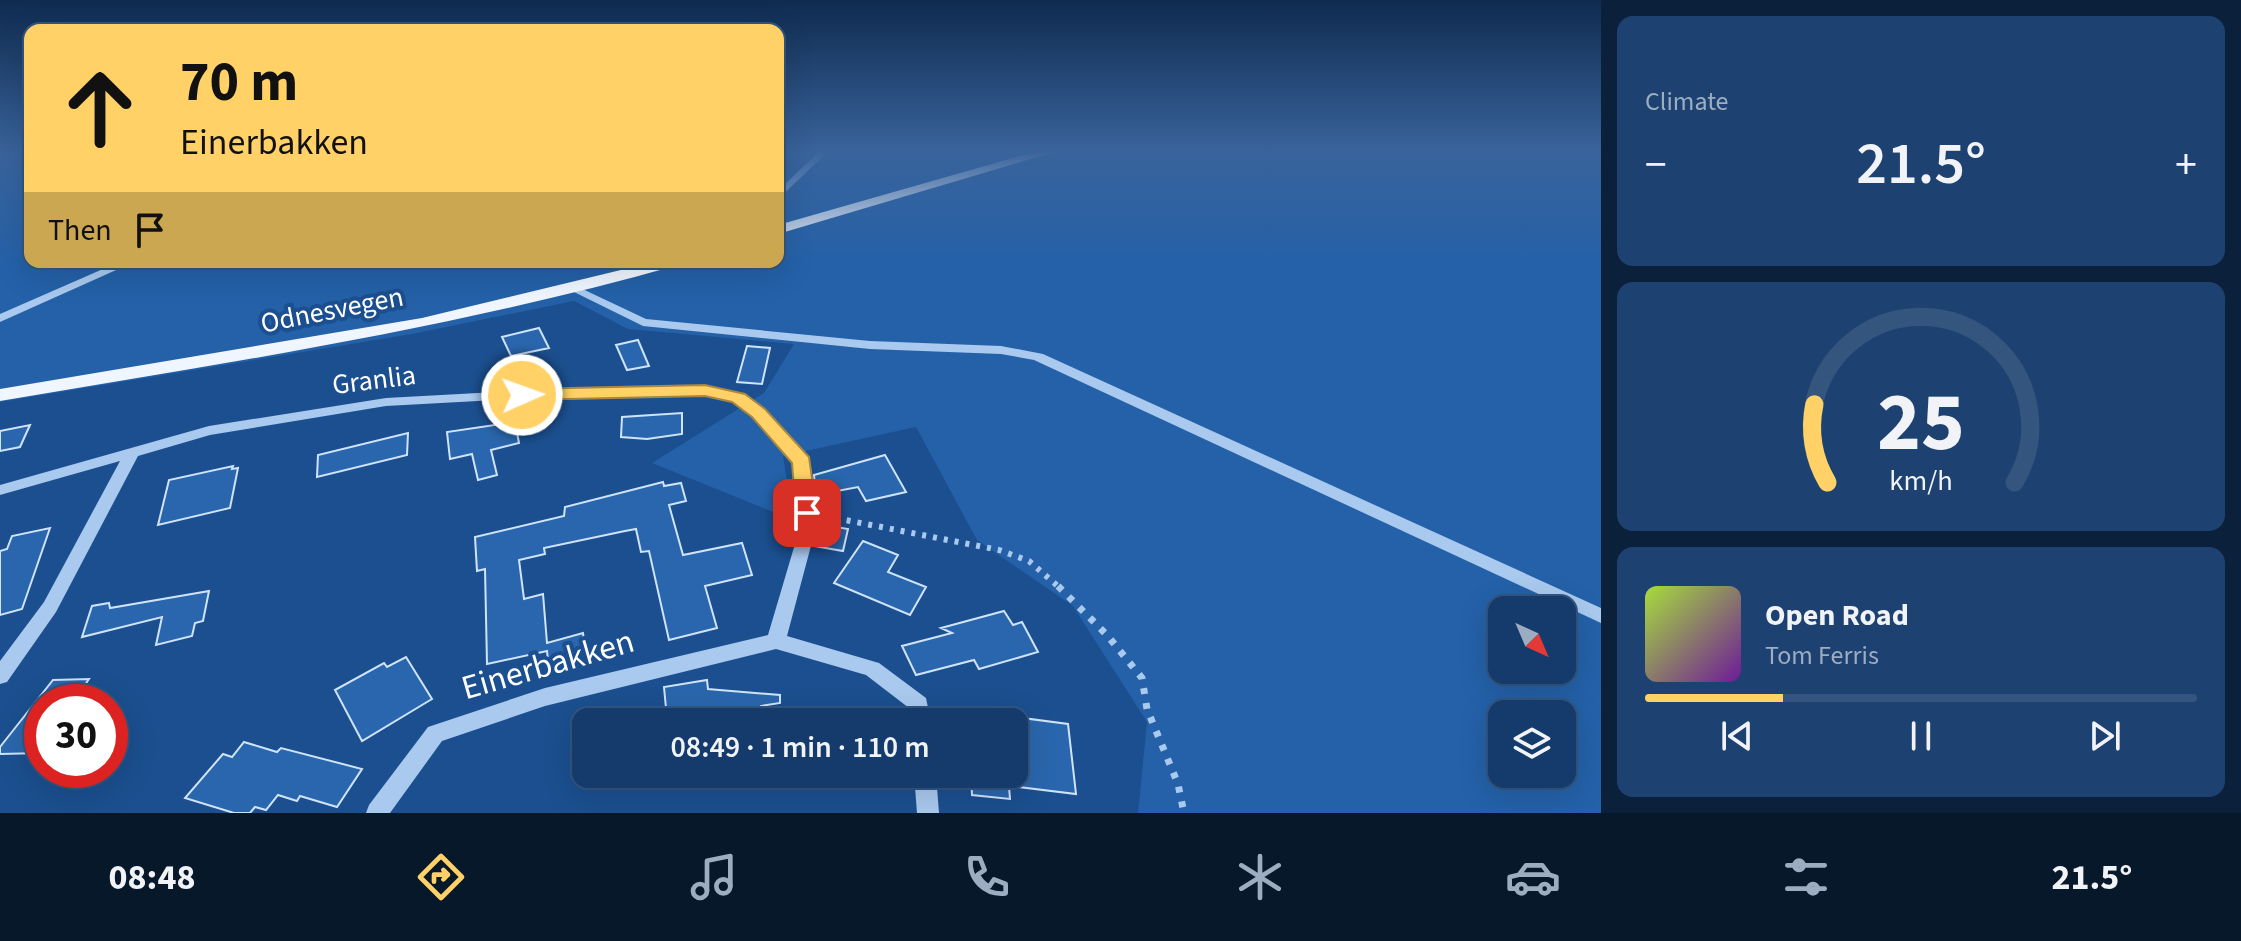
<!DOCTYPE html>
<meta charset="utf-8">
<style>
body{margin:0;font-family:"Source Sans 3",sans-serif;background:#1d4271;color:#f1f3f6;height:100vh;display:flex;flex-direction:column;font-size:30px;white-space:nowrap}
*{box-sizing:border-box;margin:0}
p{font-size:26px;color:#9dadc1}
.icon{flex:none;width:44px;height:44px;fill:none;stroke:currentColor;stroke-width:2;stroke-linecap:round;stroke-linejoin:round}
.map{position:relative;flex:1;overflow:hidden}
.drawer{display:flex;flex-direction:column;gap:16px;padding:16px;background:#0b203b;width:640px}
.drawer>*{flex:none}
.banner{position:absolute;left:24px;top:24px;width:760px;height:244px;border-radius:16px;box-shadow:0 8px 32px #0002,0 0 0 2px #33557e;background:#ffd166;color:#111;overflow:hidden}
.needle{width:52px;rotate:136deg}
.controls{position:absolute;left:1488px;top:596px;display:grid;gap:16px}
.controls a{display:grid;place-items:center;width:88px;height:88px;border-radius:16px;background:#143b6b;box-shadow:0 8px 32px #0002,0 0 0 2px #33557e;font-size:40px}
.speed{position:absolute;left:24px;top:684px;display:flex;gap:16px;font-size:40px;font-weight:700;text-align:center}
.speed>*{display:grid;place-content:center;width:104px;height:104px;border-radius:50%;background:#143b6b;box-shadow:0 8px 32px #0002,0 0 0 2px #33557e;line-height:1}
.speed .limit{border:12px solid #d22;background:#fff;color:#111}
.pin{position:absolute;display:grid;place-items:center;width:68px;height:68px;color:#fff;margin:-34px;border-radius:16px;box-shadow:0 4px 12px #0006}
.me{position:absolute;width:88px;margin:-44px;rotate:88deg;stroke-linejoin:round;filter:drop-shadow(0 0 6px #0008)}
.turn{display:flex;align-items:center;gap:28px;height:168px;padding:0 24px;font-size:36px}
.turn .icon{width:104px;height:104px;stroke-width:2.5}
.turn b{display:block;font-size:56px;line-height:68px}
.then{display:flex;align-items:center;height:76px;padding:0 24px;background:#0003;gap:16px;font-size:30px}
.big{font-size:60px;font-weight:600;line-height:1.1}
.drawer .widget{flex:1;display:flex;flex-direction:column;justify-content:center;gap:12px;min-width:0;padding:0 28px;border-radius:16px;background:#1d4271}
.drawer .dial{align-items:center;gap:0}
.dial svg{height:208px;overflow:visible;fill:none;stroke:#33557e;stroke-width:7;stroke-linecap:round;text-anchor:middle}
.dial text{fill:#f1f3f6;stroke:none}
.song{display:flex;align-items:center;gap:24px}
.cover{width:96px;height:96px;border-radius:12px;background:linear-gradient(135deg,hsl(80 70% 55%),hsl(280 70% 35%))}
.played{height:8px;border-radius:4px;background:linear-gradient(90deg,#ffd166 25%,#33557e 25%)}
.keys{display:flex;justify-content:space-around;direction:ltr}
.heat{display:flex;justify-content:space-between;align-items:center;font-size:44px;direction:ltr}
.trip{position:absolute;left:572px;top:708px;width:456px;height:80px;border-radius:16px;background:#143b6b;box-shadow:0 8px 32px #0002,0 0 0 2px #33557e;font-weight:600;line-height:80px;text-align:center}
.tab-bar{display:flex;height:128px;justify-content:space-around;align-items:center;background:#08182b;color:#9dadc1}
.tab-bar .icon{width:56px;height:56px}
.tab-bar .active{color:#ffd166}
.tab-bar b{font-size:36px;color:#f1f3f6}
main{display:flex;flex:1;min-height:0}
.map>svg:first-child{display:block}
.green{fill:#2461a8;fill-rule:evenodd}
.lines{fill:none;stroke-linecap:round;stroke-linejoin:round}
.stream{stroke:#9cc4f0;stroke-width:6}
.building{fill:#2a66ad;stroke:#cfe3fa;stroke-width:2}
.path-far1{stroke:#a9c9ee;stroke-width:6;stroke-dasharray:4 7;stroke-linecap:butt}
.path{stroke:#a9c9ee;stroke-width:7;stroke-dasharray:6 9;stroke-linecap:butt}
.minor{fill:#a9c9ee;fill-rule:evenodd}
.major{fill:#f0f6ff;fill-rule:evenodd}
.route{fill:#ffd166;stroke:#a68842;stroke-width:2}
.labels{text-anchor:middle;dominant-baseline:central;stroke-width:8;stroke-linejoin:round;paint-order:stroke}
.street-label{font-size:28px;fill:#fff;stroke:#1b4f8f}
.near-street-label{font-size:34px;fill:#fff;stroke:#1b4f8f}
</style>
<main>
<div class="map">
<svg width="1601" height="813" viewBox="0 0 1601 813">
<rect width="100%" height="100%" fill="#1b4f8f"/>
<!-- green -->
<path class="green" d="M 0,152 L 30,152 L 30,262 L 778,262 L 778,152 L 1601,152 L 1601,813 L 1138,813 L 1147,722 L 1073,606 L 977,540 L 916,427 L 783,456 L 793,520 L 652,463 L 764,393 L 794,344 L 628,329 L 574,301 L 412,334 L 0,402 ZM 1502,610 L 1562,610 L 1562,670 L 1502,670 ZM 1502,714 L 1562,714 L 1562,774 L 1502,774 Z"/>
<g class="lines">
<!-- stream -->
<path class="stream" d="M 778,195 L 823,152"/>
</g>
<!-- building -->
<path class="building" d="M 539,328 L 549,348 L 511,356 L 502,337 Z
M 638,340 L 649,366 L 627,370 L 616,345 Z
M 747,346 L 770,348 L 762,384 L 737,382 Z
M 682,413 L 682,434 L 647,439 L 621,437 L 622,417 Z
M 515,422 L 519,443 L 491,450 L 497,475 L 478,480 L 472,454 L 450,459 L 447,432 Z
M 30,425 L 20,447 L 0,451 L 0,431 Z
M 408,433 L 407,455 L 317,477 L 318,455 Z
M 885,455 L 906,492 L 866,501 L 858,487 L 816,495 L 814,475 Z
M 233,466 L 232,469 L 238,468 L 230,508 L 158,525 L 169,480 Z
M 663,482 L 664,486 L 681,483 L 686,501 L 669,505 L 683,555 L 742,543 L 752,575 L 705,586 L 717,628 L 669,640 L 649,551 L 641,552 L 636,529 L 625,531 L 544,548 L 545,554 L 519,560 L 524,599 L 543,594 L 547,643 L 583,633 L 587,661 L 549,671 L 547,651 L 487,664 L 485,569 L 477,571 L 475,537 L 564,516 L 565,507 Z
M 819,524 L 848,529 L 843,551 L 814,546 Z
M 50,528 L 22,609 L 0,615 L 0,551 L 7,549 L 12,536 Z
M 863,541 L 898,555 L 888,572 L 926,587 L 910,615 L 834,583 Z
M 209,591 L 203,621 L 195,623 L 192,636 L 156,645 L 162,617 L 82,637 L 92,606 L 109,603 L 110,608 Z
M 1004,611 L 1013,625 L 1022,622 L 1038,652 L 979,669 L 974,660 L 916,675 L 902,646 L 952,633 L 941,628 Z
M 406,657 L 432,699 L 362,741 L 335,690 L 384,663 L 387,667 Z
M 89,679 L 73,702 L 42,702 L 42,753 L 0,754 L 0,747 L 53,680 Z
M 707,680 L 708,689 L 780,695 L 780,703 L 761,706 L 759,722 L 728,722 L 730,711 L 667,719 L 664,687 Z
M 1015,717 L 1068,724 L 1076,794 L 1019,787 Z
M 244,742 L 277,752 L 281,748 L 362,769 L 337,807 L 300,796 L 297,801 L 278,795 L 266,810 L 255,807 L 250,813 L 234,813 L 185,798 L 223,754 L 232,757 Z
M 971,774 L 1008,774 L 1010,799 L 972,795 Z"/>
<g class="lines">
<!-- path-far1 -->
<path class="path-far1" d="M 825,516 L 999,550 L 1029,561 L 1060,588"/>
<!-- path -->
<path class="path" d="M 1058,586 L 1107,635 L 1142,678 L 1147,709 L 1178,784 L 1184,813"/>
<!-- minor -->
<path class="minor" d="M 119,262 L 134,262 L 0,322 L 0,314 Z
M 574,285 L 646,319 L 870,341 L 1001,346 L 1043,354 L 1601,608 L 1601,623 L 1034,360 L 1001,354 L 870,349 L 643,326 L 570,290 L 568,288 Z
M 705,387 L 743,395 L 763,410 L 810,462 L 816,527 L 787,636 L 879,663 L 926,698 L 931,722 L 911,722 L 909,708 L 866,675 L 776,649 L 545,706 L 442,741 L 390,813 L 366,813 L 369,805 L 428,727 L 545,688 L 768,635 L 800,527 L 795,463 L 753,416 L 733,401 L 705,395 L 550,397 L 386,406 L 210,435 L 138,456 L 56,612 L 7,682 L 0,684 L 0,661 L 44,602 L 120,461 L 0,495 L 0,485 L 209,426 L 386,398 L 550,389 Z
M 914,774 L 936,774 L 939,813 L 917,813 Z"/>
<!-- major -->
<path class="major" d="M 1034,152 L 1054,152 L 778,234 L 778,225 Z
M 654,262 L 680,262 L 678,265 C 455,328 228,363 0,401 L 0,389 L 422,318 Z"/>
</g>
<!-- sky -->
<linearGradient id="sky" x2="0" y2="1"><stop stop-color="#0f2b4f"/><stop offset="0.57" stop-color="#39639b"/><stop offset="1" stop-color="#39639b" stop-opacity="0"/></linearGradient>
<rect width="1601" height="266" fill="url(#sky)"/>
<!-- route -->
<path class="route" d="M 705,385 L 745,394 L 765,409 L 809,457 L 817,513 L 814,518 L 807,520 L 796,513 L 792,463 L 752,417 L 732,402 L 705,396 L 522,400 L 513,395 L 522,389 Z"/>
<g class="labels">
<!-- street labels -->
<g class="street-label">
<text transform="translate(332 310) rotate(-11)">Odnesvegen</text>
<text transform="translate(374 380) rotate(-7)">Granlia</text>
</g>
<!-- near-street labels -->
<g class="near-street-label">
<text transform="translate(548 665) rotate(-16)">Einerbakken</text>
</g>
</g>
</svg>
<div class="controls">
<a><svg class="needle" viewBox="-14 -14 28 28"><path d="M0-13l5 13h-10z" fill="#e53935"/><path d="M0 13l5-13h-10z" fill="#9dadc1"/></svg></a>
<a><svg class="icon" aria-label="layers" viewBox="0 0 24 24"><path d="M12 4l9 5-9 5-9-5zM3 14l9 5 9-5"/></svg></a>
</div>
<div class="speed"><div class="limit">30</div></div>
<div class="pin" style="left:807px;top:513px;background:#d93025"><svg class="icon" aria-label="arrive" viewBox="0 0 24 24"><path d="M6 21V4h12l-3 4 3 4H6"/></svg></div>
<svg class="me" style="left:522px;top:395px" viewBox="-20 -20 40 40"><circle r="17" fill="#ffd166" stroke="#fff" stroke-width="3"/><path d="M0-11L8 9 0 5-8 9z" fill="#fff"/></svg>
<div class="trip">08:49 · 1 min · 110 m</div>
<div class="banner">
<div class="turn"><svg class="icon" aria-label="ahead" viewBox="0 0 24 24"><path d="M12 20V5M6 11l6-6 6 6"/></svg><div><b>70 m</b>Einerbakken</div></div>
<div class="then">Then<svg class="icon" aria-label="arrive" viewBox="0 0 24 24"><path d="M6 21V4h12l-3 4 3 4H6"/></svg></div>
</div>
</div>
<section class="drawer">
<div class="widget"><p>Climate</p>
<div class="heat"><a>−</a><b class="big">21.5°</b><a>+</a></div>
</div>
<div class="widget dial"><svg viewBox="0 0 100 80">
<path d="M14 69A42 42 0 1 1 86 69"/>
<path d="M14 69A42 42 0 0 1 9 39" stroke="#ffd166"/>
<text x="50" y="56" font-size="32" font-weight="700">25</text>
<text x="50" y="72" font-size="11">km/h</text>
</svg></div>
<div class="widget">
<div class="song"><i class="cover"></i><div><b>Open Road</b><p>Tom Ferris</p></div></div>
<div class="played"></div>
<div class="keys"><svg class="icon" aria-label="previous" viewBox="0 0 24 24"><path d="M18 5L8 12l10 7zM5 5v14"/></svg><svg class="icon" aria-label="pause" viewBox="0 0 24 24"><path d="M8 5v14M16 5v14"/></svg><svg class="icon" aria-label="next" viewBox="0 0 24 24"><path d="M6 5l10 7-10 7zM19 5v14"/></svg></div>
</div>
</section>
</main>
<nav class="tab-bar">
<b>08:48</b>
<svg class="icon active" aria-label="directions" viewBox="0 0 24 24"><path d="M12 3l9 9-9 9-9-9zM9 14v-3h6M13 9l2 2-2 2"/></svg>
<svg class="icon" aria-label="music" viewBox="0 0 24 24"><path d="M9 18V5l10-2v13"/><circle cx="6" cy="18" r="3"/><circle cx="16" cy="16" r="3"/></svg>
<svg class="icon" aria-label="phone" viewBox="0 0 24 24"><path d="M5 4h4l2 5-3 2q2 4 5 5l2-3 5 2v4C11 20 4 13 5 4z"/></svg>
<svg class="icon" aria-label="climate" viewBox="0 0 24 24"><path d="M12 3v18M4 7l16 10M4 17L20 7"/></svg>
<svg class="icon" aria-label="car" viewBox="0 0 24 24"><path d="M5 17H2v-5l4-1 3-4h7l3 4 3 1v5h-3M9 17h6M6 11h13"/><circle cx="7" cy="17" r="2"/><circle cx="17" cy="17" r="2"/></svg>
<svg class="icon" aria-label="filters" viewBox="0 0 24 24"><path d="M4 7h16M4 17h16"/><circle cx="9" cy="7" r="2"/><circle cx="15" cy="17" r="2"/></svg>
<b>21.5°</b>
</nav>
